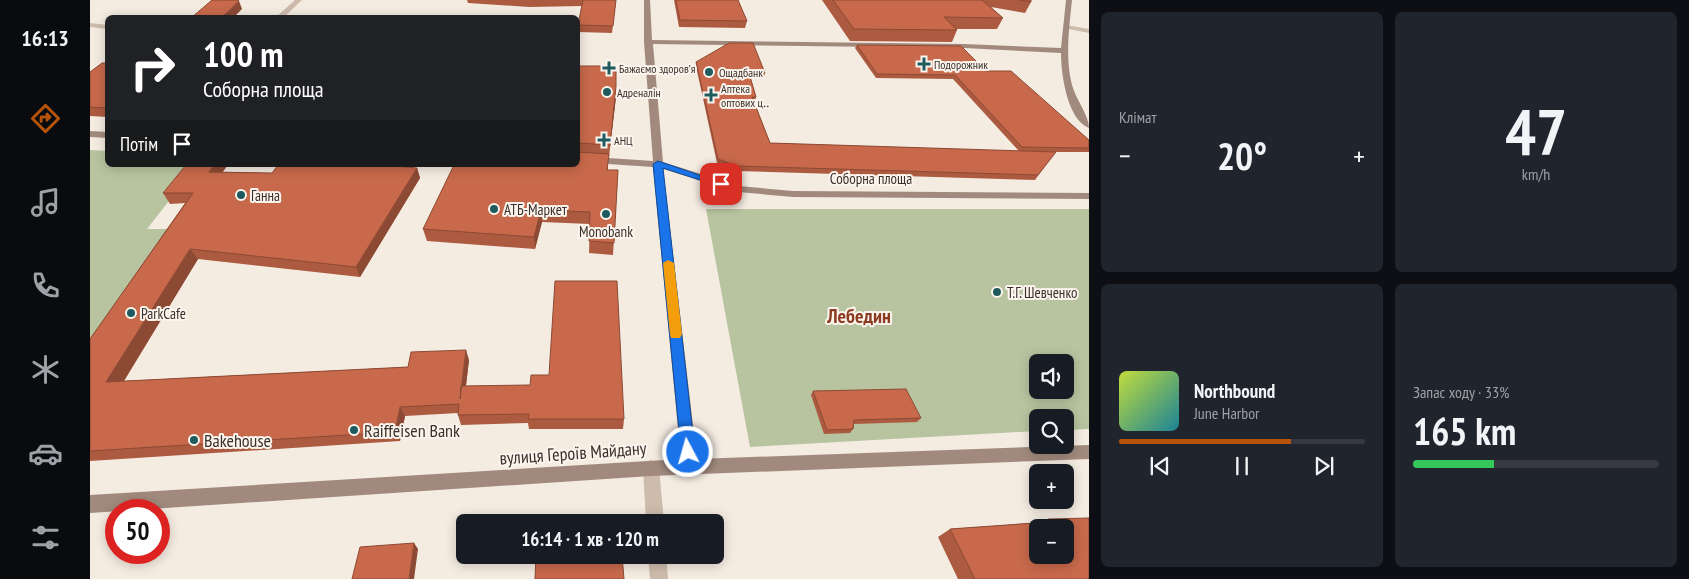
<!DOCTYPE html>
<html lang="uk">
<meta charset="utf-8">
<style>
body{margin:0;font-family:"PT Sans Narrow",sans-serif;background:#20242c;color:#f1f3f6;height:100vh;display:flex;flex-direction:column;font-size:19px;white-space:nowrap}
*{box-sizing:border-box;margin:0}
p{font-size:16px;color:#9ea1a6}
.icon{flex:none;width:28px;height:28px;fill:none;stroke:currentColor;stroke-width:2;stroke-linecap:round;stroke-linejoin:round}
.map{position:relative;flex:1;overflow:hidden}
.panel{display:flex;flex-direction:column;gap:12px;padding:12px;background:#0d0f14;width:600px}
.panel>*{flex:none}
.banner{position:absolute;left:15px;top:15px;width:475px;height:152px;border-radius:8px;box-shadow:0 2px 12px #0003;background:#202124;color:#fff;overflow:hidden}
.controls{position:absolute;left:939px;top:354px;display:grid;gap:10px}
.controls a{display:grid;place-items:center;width:45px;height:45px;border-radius:8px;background:#171b24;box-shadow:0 2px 12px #0003;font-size:25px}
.speed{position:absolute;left:15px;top:499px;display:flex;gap:10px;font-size:25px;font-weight:700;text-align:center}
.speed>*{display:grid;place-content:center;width:65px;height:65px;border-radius:50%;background:#171b24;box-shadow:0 2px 12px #0003;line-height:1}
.speed .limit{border:8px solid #d22;background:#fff;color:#111}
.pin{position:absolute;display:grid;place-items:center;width:42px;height:42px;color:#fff;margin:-21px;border-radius:10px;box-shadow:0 2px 8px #0006}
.me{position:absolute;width:55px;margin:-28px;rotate:354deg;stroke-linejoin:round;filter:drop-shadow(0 0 4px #0008)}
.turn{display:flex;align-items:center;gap:18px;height:105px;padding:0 15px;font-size:22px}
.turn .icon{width:65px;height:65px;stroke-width:2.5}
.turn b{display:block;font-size:35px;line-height:42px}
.then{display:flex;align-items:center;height:48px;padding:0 15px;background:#0003;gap:10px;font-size:19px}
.big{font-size:38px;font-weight:800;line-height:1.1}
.panel .tile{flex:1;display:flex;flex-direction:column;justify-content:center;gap:8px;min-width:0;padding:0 18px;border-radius:8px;background:#20242c}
.panel .dial{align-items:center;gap:0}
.dial b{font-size:65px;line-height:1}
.song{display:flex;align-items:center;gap:15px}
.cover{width:60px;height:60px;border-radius:8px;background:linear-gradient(135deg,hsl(70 70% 55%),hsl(190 70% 35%))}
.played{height:5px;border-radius:2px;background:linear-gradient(90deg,#b45309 70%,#363941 70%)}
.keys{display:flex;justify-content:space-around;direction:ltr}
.heat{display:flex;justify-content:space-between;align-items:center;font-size:28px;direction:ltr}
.charge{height:8px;border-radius:4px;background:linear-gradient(90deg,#34c759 33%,#363941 0)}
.panel .tiles{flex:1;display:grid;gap:12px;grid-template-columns:repeat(2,1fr)}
.trip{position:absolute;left:366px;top:514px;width:268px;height:50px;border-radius:8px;background:#171b24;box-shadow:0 2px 12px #0003;font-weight:800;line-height:50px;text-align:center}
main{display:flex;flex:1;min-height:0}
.tab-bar{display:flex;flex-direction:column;width:90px;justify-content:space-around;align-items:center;background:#090b0e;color:#9ea1a6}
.tab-bar .icon{width:35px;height:35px}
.tab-bar .current{color:#b45309}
.tab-bar b{font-size:22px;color:#f1f3f6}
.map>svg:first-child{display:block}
.green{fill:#b8c4a0;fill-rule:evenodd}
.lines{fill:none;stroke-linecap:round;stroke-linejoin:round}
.street{fill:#cdbbac;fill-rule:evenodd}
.secondary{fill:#a18a7d;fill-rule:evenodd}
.wall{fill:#ac5a40}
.shaded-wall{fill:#8c4a34}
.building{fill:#c8694b;stroke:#8c4a34;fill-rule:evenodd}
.route{fill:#1a73e8;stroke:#114b97}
.slow{fill:#f59e0b}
.poi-dot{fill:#1f5a5e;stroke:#fbf5ee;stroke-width:2}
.labels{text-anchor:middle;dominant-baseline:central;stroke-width:4;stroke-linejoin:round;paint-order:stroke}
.far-poi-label{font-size:12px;fill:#3b302b;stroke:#fbf5ee;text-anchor:start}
.street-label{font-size:15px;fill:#3b302b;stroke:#fbf5ee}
.poi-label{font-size:15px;fill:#3b302b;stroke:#fbf5ee;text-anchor:start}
.near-poi-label{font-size:18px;fill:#3b302b;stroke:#fbf5ee;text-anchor:start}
.near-street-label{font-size:18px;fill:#3b302b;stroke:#fbf5ee}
.district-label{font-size:20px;font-weight:bold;fill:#8c3b22;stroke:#fbf5ee}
</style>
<main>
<nav class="tab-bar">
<b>16:13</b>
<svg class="icon current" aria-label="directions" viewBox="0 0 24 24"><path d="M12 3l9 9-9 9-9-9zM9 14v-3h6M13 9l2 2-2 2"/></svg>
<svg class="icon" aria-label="music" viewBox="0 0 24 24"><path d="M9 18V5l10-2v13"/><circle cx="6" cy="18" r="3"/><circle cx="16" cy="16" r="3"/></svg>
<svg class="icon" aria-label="phone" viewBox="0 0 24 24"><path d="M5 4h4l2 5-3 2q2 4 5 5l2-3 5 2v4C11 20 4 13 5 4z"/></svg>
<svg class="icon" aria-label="climate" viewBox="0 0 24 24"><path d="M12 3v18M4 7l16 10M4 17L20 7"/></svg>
<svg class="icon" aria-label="car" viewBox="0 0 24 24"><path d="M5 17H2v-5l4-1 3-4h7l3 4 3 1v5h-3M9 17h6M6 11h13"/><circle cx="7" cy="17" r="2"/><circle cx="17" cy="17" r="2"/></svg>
<svg class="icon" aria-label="filters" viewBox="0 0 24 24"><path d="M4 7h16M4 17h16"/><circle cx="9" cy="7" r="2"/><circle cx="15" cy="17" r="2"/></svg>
</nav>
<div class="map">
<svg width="999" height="579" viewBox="0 0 999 579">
<rect width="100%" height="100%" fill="#f4ebe1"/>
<!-- green -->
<path class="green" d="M 0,150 L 17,151 L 18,165 L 107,165 L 57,229 L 88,229 L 0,358 Z
M 616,209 L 999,209 L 999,429 L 975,430 L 975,418 L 948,418 L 947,431 L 660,447 ZM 948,362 L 975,362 L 975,390 L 948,390 Z"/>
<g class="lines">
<!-- street -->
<path class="street" d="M 205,0 L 212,0 L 193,18 L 185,18 Z
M 0,23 L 18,25 L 18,29 L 0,27 Z
M 976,25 L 999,29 L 999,33 L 974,28 L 974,26 Z
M 561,460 L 567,463 L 569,468 L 574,522 L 556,522 L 553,468 L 555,463 Z
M 558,555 L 576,555 L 578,579 L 560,579 Z"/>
<!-- secondary -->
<path class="secondary" d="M 554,0 L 560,0 L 562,40 L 874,44 L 971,48 L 976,0 L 982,0 C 979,28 975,58 982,85 C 986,100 999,115 999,128 C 977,120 971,73 971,53 L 874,48 L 563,44 L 573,162 L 649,186 L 703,191 L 999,193 L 999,199 L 703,197 L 648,192 L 573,169 L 607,459 L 999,445 L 999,459 L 561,476 L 0,513 L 0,495 L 591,459 L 563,167 L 488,162 L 488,156 L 563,161 L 554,42 Z
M 0,131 L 18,132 L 18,138 L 0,137 Z"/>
</g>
<!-- wall -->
<path class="wall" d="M 377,0 L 526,0 L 522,33 L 488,32 L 488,25 L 492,6 L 439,7 L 378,3 Z
M 584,0 L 648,0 L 657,21 L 655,28 L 589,27 Z
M 732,0 L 941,0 L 941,2 L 935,13 L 901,7 L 913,18 L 907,29 L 866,29 L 867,30 L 862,42 L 760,41 Z
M 767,45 L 896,71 L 999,140 L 999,152 L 965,152 L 945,180 L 645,171 L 627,163 L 606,66 L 606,62 L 675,73 L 674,77 L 660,77 L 666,97 L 665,101 L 664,101 L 680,143 L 929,151 L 863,79 L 786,78 L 765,48 Z
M 18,63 L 18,117 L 0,116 L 0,72 Z
M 488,66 L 526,97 L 519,156 L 518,156 L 518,170 L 528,170 L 523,255 L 499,253 L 500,224 L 452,222 L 445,249 L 337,241 L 333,229 L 488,165 Z
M 327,168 L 330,178 L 270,277 L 108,259 L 34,381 L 318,367 L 379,360 L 376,386 L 534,419 L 533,429 L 439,429 L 438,423 L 371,425 L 368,415 L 368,413 L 315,416 L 310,441 L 0,461 L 0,339 L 95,203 L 80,204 L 73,193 L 133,172 L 182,173 Z
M 723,391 L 831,418 L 827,422 L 764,424 L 763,429 L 760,433 L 734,434 L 721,395 Z
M 958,519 L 999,579 L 868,579 L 848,537 L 860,529 L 954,522 Z"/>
<!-- shaded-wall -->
<path class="shaded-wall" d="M 149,1 L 152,9 L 143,18 L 131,18 Z
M 526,86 L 526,97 L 519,156 L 520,145 Z
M 124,165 L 138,165 L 125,182 L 119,172 Z
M 327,168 L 330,178 L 270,277 L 266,267 Z
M 451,210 L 452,222 L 445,249 L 444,237 Z
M 100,249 L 108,259 L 27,392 L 16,382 Z
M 376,350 L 379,360 L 373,409 L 370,399 Z
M 310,407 L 315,416 L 310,441 L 305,432 Z
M 324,543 L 328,549 L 324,579 L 319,579 Z"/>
<!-- building -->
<path class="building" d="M 122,0 L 148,0 L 149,1 L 131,18 L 101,18 Z
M 493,0 L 526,0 L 523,26 L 488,25 Z
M 586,0 L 648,0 L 657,21 L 590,20 Z
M 743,0 L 892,0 L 913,18 L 854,17 L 867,30 L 764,29 Z
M 929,0 L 941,0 L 941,2 Z
M 639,43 L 663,43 L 675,73 L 659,73 L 666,97 L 662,97 L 680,143 L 966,152 L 948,175 L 646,166 L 628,159 L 606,62 Z
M 767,45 L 871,46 L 896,71 L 921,71 L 999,140 L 999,148 L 932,147 L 865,75 L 787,74 Z
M 12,63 L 18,63 L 18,108 L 0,107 L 0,72 Z
M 488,66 L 526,66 L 526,86 L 520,145 L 488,143 L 488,144 Z
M 488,152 L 519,154 L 517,170 L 528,170 L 524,243 L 499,241 L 500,212 L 451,210 L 444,237 L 333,229 L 364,165 L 488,165 Z
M 96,165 L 124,165 L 119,172 L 182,173 L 188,165 L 293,165 L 327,168 L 266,267 L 100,249 L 16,382 L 318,367 L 321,352 L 376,350 L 370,399 L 371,386 L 440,385 L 441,375 L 459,375 L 465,281 L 527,281 L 534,419 L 438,419 L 439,414 L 368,415 L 369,404 L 310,407 L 305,432 L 0,451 L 0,339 L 103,193 L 73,193 Z
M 816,389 L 831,418 L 764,420 L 763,429 L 737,430 L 723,391 Z
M 999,518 L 999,579 L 885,579 L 860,529 L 960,522 L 958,519 ZM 948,528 L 975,528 L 975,555 L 948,555 Z
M 324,543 L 319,579 L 262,579 L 270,547 Z
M 446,555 L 532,555 L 534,579 L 445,579 Z"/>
<!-- route -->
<path class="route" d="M 568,161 L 636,184 L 631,187 L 573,168 L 605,452 L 603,456 L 598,458 L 593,456 L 591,452 L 563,164 Z"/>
<!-- slow -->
<path class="slow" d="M 578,260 L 584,263 L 592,334 L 590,338 L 581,338 L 580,334 L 573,263 Z"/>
<!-- markers -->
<g class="poi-dot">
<path d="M831.5 56.5h5v5h5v5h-5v5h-5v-5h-5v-5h5z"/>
<path d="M516.5 60.5h5v5h5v5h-5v5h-5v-5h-5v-5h5z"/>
<circle cx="619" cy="72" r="5"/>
<circle cx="517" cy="92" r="5"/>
<path d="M618.5 87.5h5v5h5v5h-5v5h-5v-5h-5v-5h5z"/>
<path d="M511.5 132.5h5v5h5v5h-5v5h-5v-5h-5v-5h5z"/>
<circle cx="151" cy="195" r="5"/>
<circle cx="404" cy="209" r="5"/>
<circle cx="516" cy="214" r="5"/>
<circle cx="907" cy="292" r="5"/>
<circle cx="41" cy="313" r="5"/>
<circle cx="264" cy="430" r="5"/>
<circle cx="104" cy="440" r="5"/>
</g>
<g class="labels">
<!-- far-poi labels -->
<g class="far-poi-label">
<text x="844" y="64">Подорожник</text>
<text x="529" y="68">Бажаємо здоровʼя</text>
<text x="629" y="72">Ощадбанк</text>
<text x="631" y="88">Аптека<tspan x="631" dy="14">оптових ц‥</tspan></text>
<text x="527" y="92">Адреналін</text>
<text x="524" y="140">АНЦ</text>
</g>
<!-- street labels -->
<g class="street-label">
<text x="781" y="178">Соборна площа</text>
</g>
<!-- poi labels -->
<g class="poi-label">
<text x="161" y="195">Ганна</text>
<text x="414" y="209">АТБ-Маркет</text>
<text x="516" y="231" text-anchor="middle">Monobank</text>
<text x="917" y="292">Т.Г. Шевченко</text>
<text x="51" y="313">ParkCafe</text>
</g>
<!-- near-poi labels -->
<g class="near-poi-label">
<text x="274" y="430">Raiffeisen Bank</text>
<text x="114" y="440">Bakehouse</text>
</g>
<!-- near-street labels -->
<g class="near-street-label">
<text transform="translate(483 453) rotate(-4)">вулиця Героїв Майдану</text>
</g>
<!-- district labels -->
<g class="district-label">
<text x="769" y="316">Лебедин</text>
</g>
</g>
</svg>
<div class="controls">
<a><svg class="icon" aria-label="sound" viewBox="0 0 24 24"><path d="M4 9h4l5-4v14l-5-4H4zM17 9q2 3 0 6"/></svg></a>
<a><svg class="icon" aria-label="search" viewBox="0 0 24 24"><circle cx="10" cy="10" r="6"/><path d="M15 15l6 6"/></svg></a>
<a>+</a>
<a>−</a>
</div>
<div class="speed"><div class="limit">50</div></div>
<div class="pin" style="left:631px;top:184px;background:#d93025"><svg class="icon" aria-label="arrive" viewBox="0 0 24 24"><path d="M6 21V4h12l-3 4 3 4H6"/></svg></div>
<svg class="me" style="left:598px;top:452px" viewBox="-20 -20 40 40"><circle r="17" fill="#1a73e8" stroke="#fff" stroke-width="3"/><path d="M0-11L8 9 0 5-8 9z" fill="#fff"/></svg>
<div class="trip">16:14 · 1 хв · 120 m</div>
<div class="banner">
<div class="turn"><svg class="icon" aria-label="right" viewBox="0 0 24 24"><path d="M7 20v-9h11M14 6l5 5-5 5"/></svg><div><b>100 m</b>Соборна площа</div></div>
<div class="then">Потім<svg class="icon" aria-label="arrive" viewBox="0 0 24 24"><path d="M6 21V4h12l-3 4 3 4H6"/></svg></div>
</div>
</div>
<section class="panel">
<div class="tiles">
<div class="tile"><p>Клімат</p>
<div class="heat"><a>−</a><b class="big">20°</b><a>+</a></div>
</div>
<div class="tile dial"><b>47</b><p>km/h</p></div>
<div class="tile">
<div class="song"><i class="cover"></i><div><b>Northbound</b><p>June Harbor</p></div></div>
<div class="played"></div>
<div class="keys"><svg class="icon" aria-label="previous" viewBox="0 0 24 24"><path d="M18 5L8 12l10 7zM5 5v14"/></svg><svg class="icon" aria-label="pause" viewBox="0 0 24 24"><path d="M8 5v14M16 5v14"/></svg><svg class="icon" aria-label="next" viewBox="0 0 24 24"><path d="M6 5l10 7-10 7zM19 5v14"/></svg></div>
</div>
<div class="tile"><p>Запас ходу · 33%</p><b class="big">165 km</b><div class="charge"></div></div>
</div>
</section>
</main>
